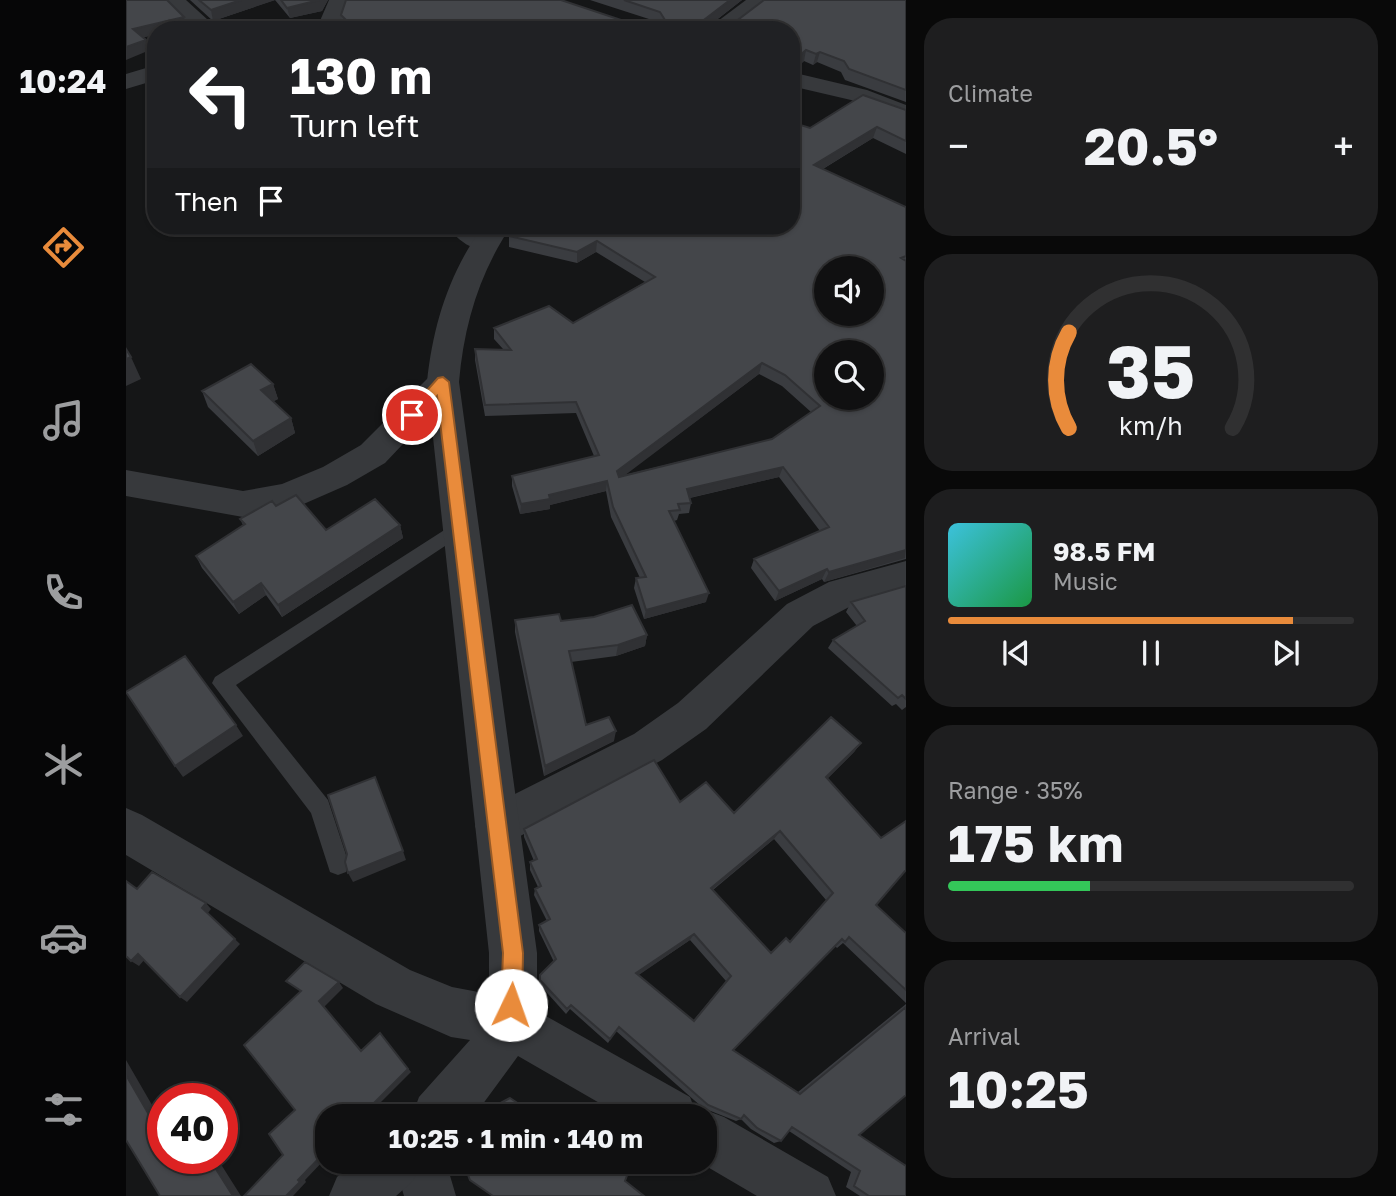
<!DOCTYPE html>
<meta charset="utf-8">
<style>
body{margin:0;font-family:"Golos Text",sans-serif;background:#1e1e1f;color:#f1f3f6;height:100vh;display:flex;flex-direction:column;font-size:26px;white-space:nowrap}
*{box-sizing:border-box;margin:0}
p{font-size:23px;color:#9c9d9f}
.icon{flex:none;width:38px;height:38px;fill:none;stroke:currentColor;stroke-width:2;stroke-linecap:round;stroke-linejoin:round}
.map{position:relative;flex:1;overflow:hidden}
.drawer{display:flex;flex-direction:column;gap:18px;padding:18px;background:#090909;width:490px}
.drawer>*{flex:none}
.top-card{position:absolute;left:21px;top:21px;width:653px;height:214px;border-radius:28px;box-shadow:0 2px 5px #0004,0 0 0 2px #303031;background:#202124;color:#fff;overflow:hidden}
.controls{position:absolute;left:688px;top:256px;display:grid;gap:14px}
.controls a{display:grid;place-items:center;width:70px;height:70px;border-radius:50%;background:#101011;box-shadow:0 2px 5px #0004,0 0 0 2px #303031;font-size:35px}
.speed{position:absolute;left:21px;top:1083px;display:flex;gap:14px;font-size:35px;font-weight:700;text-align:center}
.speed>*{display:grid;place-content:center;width:91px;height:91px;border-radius:50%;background:#101011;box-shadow:0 2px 5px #0004,0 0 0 2px #303031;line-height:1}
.speed .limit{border:10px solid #d22;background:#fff;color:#111}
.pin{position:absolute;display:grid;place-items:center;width:60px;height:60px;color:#fff;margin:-30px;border:4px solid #fff;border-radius:50%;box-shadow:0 2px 7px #0007}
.me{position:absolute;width:77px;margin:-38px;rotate:3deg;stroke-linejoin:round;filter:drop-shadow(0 0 5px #0008)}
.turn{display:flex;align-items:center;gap:24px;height:147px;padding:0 28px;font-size:32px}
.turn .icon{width:91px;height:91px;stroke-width:2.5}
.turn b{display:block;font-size:49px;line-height:60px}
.then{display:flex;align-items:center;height:66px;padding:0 28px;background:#0003;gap:14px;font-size:26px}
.big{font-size:52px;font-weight:700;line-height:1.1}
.drawer .card{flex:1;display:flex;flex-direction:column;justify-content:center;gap:10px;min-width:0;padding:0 24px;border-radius:28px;background:#1e1e1f}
.drawer .dial{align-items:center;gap:0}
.dial svg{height:182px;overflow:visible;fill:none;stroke:#303031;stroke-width:7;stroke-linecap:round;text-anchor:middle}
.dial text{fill:#f1f3f6;stroke:none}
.song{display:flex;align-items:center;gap:21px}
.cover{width:84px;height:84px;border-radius:10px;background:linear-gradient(135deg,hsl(190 70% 55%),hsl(140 70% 35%))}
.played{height:7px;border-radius:4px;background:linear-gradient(90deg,#e98b3b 85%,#303031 85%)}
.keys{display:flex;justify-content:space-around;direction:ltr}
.heat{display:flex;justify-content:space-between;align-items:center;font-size:38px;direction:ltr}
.charge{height:10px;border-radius:5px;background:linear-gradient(90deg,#34c759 35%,#303031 0)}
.trip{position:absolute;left:189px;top:1104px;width:402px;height:70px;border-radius:28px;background:#101011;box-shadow:0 2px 5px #0004,0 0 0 2px #303031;font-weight:700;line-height:70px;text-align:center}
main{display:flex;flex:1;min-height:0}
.tab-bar{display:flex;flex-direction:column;width:126px;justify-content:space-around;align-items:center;background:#060607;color:#9c9d9f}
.tab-bar .icon{width:49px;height:49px}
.tab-bar .selected{color:#e98b3b}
.tab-bar b{font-size:32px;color:#f1f3f6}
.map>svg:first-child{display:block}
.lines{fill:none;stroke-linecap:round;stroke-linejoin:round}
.service{fill:#37393c;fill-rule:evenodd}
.minor{fill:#37393c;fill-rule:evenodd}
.tertiary{fill:#37393c;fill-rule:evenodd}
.wall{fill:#3a3c40;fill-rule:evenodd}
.shaded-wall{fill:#303134}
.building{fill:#44464a;stroke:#303134;stroke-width:2;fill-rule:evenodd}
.route{fill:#e98b3b;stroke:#975a26;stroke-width:2}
</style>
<main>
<nav class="tab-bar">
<b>10:24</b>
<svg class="icon selected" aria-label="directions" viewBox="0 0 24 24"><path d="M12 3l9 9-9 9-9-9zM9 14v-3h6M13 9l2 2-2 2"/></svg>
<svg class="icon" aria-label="music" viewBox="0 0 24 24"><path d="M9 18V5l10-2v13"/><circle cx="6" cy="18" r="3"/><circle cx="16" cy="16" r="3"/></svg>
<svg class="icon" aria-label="phone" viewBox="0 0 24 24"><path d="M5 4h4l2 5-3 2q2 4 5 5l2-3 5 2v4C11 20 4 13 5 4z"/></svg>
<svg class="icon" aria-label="climate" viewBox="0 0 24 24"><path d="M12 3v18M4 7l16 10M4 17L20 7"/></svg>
<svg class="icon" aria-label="car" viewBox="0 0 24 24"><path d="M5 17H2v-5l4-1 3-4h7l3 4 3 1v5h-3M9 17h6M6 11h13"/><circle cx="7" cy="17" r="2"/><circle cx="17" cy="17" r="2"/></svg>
<svg class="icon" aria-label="filters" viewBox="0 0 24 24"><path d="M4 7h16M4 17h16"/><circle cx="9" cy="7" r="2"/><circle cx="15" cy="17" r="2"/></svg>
</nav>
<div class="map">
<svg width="780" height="1196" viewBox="0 0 780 1196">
<rect width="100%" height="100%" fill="#151617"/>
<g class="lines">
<!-- service -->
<path class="service" d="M 334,520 L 340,522 L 343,527 L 340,532 L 110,685 L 202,800 L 223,864 L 220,872 L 212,875 L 204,872 L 185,813 L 86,683 L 89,677 Z"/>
<!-- minor -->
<path class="minor" d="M 36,0 L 60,0 L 93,30 L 68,30 Z
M 203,0 L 225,0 L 212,30 L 190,30 Z
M 30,65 L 30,80 L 0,89 L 0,74 Z
M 665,72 L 741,90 L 780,105 L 780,121 L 725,100 L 665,86 Z
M 322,226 L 353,226 L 372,243 L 368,249 C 350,254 331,241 322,226 Z
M 317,371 L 328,374 L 333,382 L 328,390 L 259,463 L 221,485 L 173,506 L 117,517 L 0,496 L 0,470 L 117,491 L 156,484 L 197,467 L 235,445 L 306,374 Z
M 780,561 L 780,591 L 725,606 L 687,626 L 580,729 L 536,760 L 385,841 L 370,847 L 355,841 L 349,826 L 355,811 L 508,734 L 552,703 L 661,604 L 703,582 Z
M 268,1162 L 320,1162 L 330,1196 L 278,1196 Z"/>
<!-- tertiary -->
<path class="tertiary" d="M 620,0 L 646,0 L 607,30 L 580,30 Z
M 357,226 L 385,226 C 353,274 338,325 333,382 L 411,953 L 411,1011 L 564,1097 L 570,1113 L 579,1110 L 598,1117 L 702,1177 L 710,1196 L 631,1196 L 573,1162 L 579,1162 L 579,1116 L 496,1116 L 392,1056 L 348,1116 L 286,1116 L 293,1097 L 344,1040 L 325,1037 L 250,1004 L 0,855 L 0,808 L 16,815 L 284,970 L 326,987 L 363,994 L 363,953 L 301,382 C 307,325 323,273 357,226 Z
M 227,1162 L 295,1162 L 287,1181 L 270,1196 L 203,1196 L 211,1177 Z"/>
</g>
<!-- wall -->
<path class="wall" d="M 64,0 L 202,0 L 196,11 L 164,18 L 149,0 L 87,21 Z
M 464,0 L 616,0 L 588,22 L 609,22 L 780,0 L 780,102 L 719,80 L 715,72 L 691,62 L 687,65 L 678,61 L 668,70 L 665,70 L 665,30 L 220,30 L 217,26 L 215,15 L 501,22 L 526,20 Z
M 780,110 L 780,154 L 747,138 L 697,169 L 780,207 L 780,559 L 698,582 L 696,579 L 649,601 L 625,568 L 628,559 L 694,531 L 653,477 L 564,498 L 565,503 L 563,513 L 553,514 L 551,520 L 548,521 L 580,602 L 518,619 L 508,588 L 510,578 L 514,578 L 485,517 L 480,491 L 424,505 L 424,509 L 394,514 L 386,486 L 386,476 L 468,456 L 450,413 L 359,416 L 349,360 L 349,349 L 377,349 L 368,339 L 368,328 L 447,323 L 519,282 L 470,252 L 451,263 L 383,247 L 383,236 L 684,128 ZM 633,374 L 656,386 L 685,412 L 646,439 L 498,475 Z
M 147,384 L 152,399 L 147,401 L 165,418 L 169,433 L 132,456 L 82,407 L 76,391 Z
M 150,506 L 200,530 L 274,525 L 277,538 L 156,617 L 140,595 L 113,614 L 76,568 L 70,556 L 117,525 L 114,519 Z
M 780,586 L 780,707 L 776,710 L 770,704 L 766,706 L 702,648 L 707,640 L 731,626 L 720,612 L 725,602 Z
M 389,620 L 435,621 L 521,635 L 519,646 L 490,656 L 445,662 L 460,725 L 488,741 L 418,776 L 389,632 Z
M 735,743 L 728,752 L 701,779 L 750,905 L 780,933 L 780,1003 L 717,943 L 711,948 L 709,946 L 607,1050 L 672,1092 L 780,1004 L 780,1095 L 733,1135 L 780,1196 L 734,1196 L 720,1187 L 725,1172 L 663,1131 L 655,1141 L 648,1143 L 625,1129 L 615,1119 L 610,1121 L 577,1108 L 490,1031 L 482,1043 L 444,1009 L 440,1014 L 414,985 L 414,975 L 428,962 L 413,931 L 413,925 L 421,921 L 408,895 L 409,889 L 412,887 L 404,870 L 404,862 L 408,861 L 398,837 L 398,829 L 554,802 L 608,813 ZM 648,839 L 700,900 L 664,941 L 645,953 L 587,890 ZM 564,940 L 600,981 L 567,1021 L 512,975 Z"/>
<!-- shaded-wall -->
<path class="shaded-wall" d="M 115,0 L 149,0 L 87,21 L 85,10 Z
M 193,0 L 202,0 L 196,11 L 164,18 L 161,8 Z
M 604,0 L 616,0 L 577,30 L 579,19 Z
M 58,17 L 61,27 L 51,30 L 30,30 L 30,35 L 10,39 L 7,29 Z
M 20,40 L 24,50 L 0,60 L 0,47 Z
M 680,50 L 678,61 L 668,70 L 670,59 Z
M 694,52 L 691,62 L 687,65 L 690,54 Z
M 751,127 L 747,138 L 685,176 L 688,165 Z
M 471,241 L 470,252 L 451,263 L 451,252 Z
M 5,357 L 15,379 L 0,386 L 0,359 Z
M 636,363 L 633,374 L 490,482 L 491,471 Z
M 147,384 L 152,399 L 140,406 L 135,390 Z
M 165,418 L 169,433 L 132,456 L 127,441 Z
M 657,467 L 653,477 L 558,499 L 561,489 Z
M 481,481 L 480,491 L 424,505 L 424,509 L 394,514 L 395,504 L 423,495 Z
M 274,525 L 277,538 L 156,617 L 152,605 Z
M 780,550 L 779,558 L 698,582 L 703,572 Z
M 701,569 L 696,579 L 649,601 L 653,591 Z
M 135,583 L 140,595 L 113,614 L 107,602 Z
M 583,593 L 580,602 L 518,619 L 520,610 Z
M 521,635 L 519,646 L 490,656 L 492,645 Z
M 110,725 L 117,736 L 57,777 L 49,766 Z
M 490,731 L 488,741 L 418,776 L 419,766 Z
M 735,743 L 728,752 L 694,786 L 700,777 Z
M 654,831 L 648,839 L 581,894 L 585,888 Z
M 277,851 L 280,860 L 227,882 L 222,873 Z
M 80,903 L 85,909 L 82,913 L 114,944 L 61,1002 L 54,997 L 76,908 Z
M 568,934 L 564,940 L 507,979 L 510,973 Z
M 12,954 L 19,959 L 13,966 L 5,961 Z
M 213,982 L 217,988 L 198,1007 L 239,1055 L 193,1001 Z
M 254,1033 L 285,1072 L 241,1116 L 235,1116 Z
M 0,1060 L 37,1124 L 37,1139 L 0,1075 Z
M 201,1150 L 201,1157 L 179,1180 L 180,1182 L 167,1196 L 160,1196 L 172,1180 Z
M 83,1158 L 91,1158 L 115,1196 L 107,1196 Z"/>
<!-- building -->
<path class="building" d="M 0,0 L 41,0 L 58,17 L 7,29 L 20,40 L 0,47 Z
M 73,0 L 115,0 L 85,10 Z
M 155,0 L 193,0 L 161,8 Z
M 220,0 L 435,0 L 501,22 L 539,20 L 534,12 L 498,0 L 604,0 L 579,19 L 582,22 L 609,22 L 638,0 L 780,0 L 780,90 L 723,69 L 718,61 L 694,52 L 690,54 L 680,50 L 670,59 L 666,59 L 665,64 L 665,30 L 230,30 L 215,15 Z
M 737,95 L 780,110 L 780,141 L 751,127 L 688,165 L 780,207 L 780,256 L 775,258 L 780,261 L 780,550 L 703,572 L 701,569 L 653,591 L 628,559 L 703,527 L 657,467 L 561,489 L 565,503 L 552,504 L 554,510 L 543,511 L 583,593 L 520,610 L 510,578 L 520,577 L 487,507 L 481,481 L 423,495 L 424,499 L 395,504 L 386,476 L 473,455 L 450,402 L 359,405 L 349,349 L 385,350 L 368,328 L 423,306 L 447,323 L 529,277 L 471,241 L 451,252 L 383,236 L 398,226 L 665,226 L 665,122 L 684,128 ZM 700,268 L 746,268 L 746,313 L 700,313 ZM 700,352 L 746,352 L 746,397 L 700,397 ZM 636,363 L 659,375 L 694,406 L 646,439 L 493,477 L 491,471 Z
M 0,349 L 5,357 L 0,359 Z
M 125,364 L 147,384 L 135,390 L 165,418 L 127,441 L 76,391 Z
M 170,495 L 200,530 L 249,499 L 274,525 L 152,605 L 135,583 L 107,602 L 70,556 L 119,524 L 114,519 L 146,501 L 150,506 Z
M 780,586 L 780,699 L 776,695 L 772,698 L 707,640 L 739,621 L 725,602 Z
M 506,605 L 521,635 L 492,645 L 443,651 L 460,725 L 483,717 L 490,731 L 419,766 L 389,620 L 433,614 L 435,621 L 468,617 Z
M 59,656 L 110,725 L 49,766 L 0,692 Z
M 705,717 L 735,743 L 700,777 L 755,838 L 780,821 L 780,870 L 750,905 L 780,933 L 780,990 L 723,937 L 719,942 L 716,939 L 607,1050 L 674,1094 L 780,1007 L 780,1095 L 733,1135 L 780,1166 L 780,1196 L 743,1196 L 728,1186 L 734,1171 L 666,1127 L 655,1141 L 631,1128 L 618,1115 L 615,1119 L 582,1105 L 493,1027 L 484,1039 L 445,1005 L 441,1009 L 414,980 L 414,975 L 430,959 L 413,925 L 424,919 L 409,889 L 415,886 L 404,862 L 411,859 L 398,829 L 528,760 L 554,802 L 580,782 L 608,813 ZM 654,831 L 707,893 L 664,942 L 660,938 L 645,953 L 585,888 ZM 568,934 L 605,976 L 568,1021 L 510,973 Z
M 249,777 L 277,851 L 222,873 L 219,862 L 221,854 L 202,795 Z
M 26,872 L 80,903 L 76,908 L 109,939 L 54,997 L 12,954 L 5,961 L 0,956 L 0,881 L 11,889 Z
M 179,962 L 213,982 L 193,1001 L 235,1051 L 254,1033 L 282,1069 L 235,1116 L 201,1116 L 201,1150 L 172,1180 L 174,1182 L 160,1196 L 118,1196 L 157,1155 L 143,1134 L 169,1110 L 118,1045 L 175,991 L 160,981 Z
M 0,1075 L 37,1139 L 37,1158 L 83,1158 L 107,1196 L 34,1196 L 0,1140 Z
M 384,1098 L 411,1116 L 350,1116 Z
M 453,1108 L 468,1116 L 449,1116 Z
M 337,1162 L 506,1162 L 499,1181 L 518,1196 L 367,1196 L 344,1180 Z"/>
<!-- route -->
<path class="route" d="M 317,377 L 323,382 L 397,953 L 396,1005 L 393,1012 L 385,1015 L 378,1012 L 375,1005 L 377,953 L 311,396 L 291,419 L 286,420 L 279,415 L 312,378 Z"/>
</svg>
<div class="controls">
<a><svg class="icon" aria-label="sound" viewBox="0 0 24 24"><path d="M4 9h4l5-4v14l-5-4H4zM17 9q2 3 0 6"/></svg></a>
<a><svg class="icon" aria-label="search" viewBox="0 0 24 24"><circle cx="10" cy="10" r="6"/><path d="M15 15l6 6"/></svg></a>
</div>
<div class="speed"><div class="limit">40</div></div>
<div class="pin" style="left:286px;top:415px;background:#d93025"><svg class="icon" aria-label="arrive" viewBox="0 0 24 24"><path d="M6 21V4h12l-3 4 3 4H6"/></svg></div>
<svg class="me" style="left:385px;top:1005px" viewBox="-20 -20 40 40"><circle r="19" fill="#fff"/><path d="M0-13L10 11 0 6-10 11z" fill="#e98b3b"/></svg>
<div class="trip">10:25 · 1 min · 140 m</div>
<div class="top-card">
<div class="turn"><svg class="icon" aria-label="left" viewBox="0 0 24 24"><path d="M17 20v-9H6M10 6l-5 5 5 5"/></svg><div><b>130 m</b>Turn left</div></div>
<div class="then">Then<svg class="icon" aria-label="arrive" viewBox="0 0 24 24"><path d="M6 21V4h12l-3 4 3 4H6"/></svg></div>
</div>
</div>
<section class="drawer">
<div class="card"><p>Climate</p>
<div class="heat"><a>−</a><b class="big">20.5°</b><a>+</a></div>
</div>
<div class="card dial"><svg viewBox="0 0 100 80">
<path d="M14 69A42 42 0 1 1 86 69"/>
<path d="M14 69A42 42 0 0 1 14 27" stroke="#e98b3b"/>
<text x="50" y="56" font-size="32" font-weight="700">35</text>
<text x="50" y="72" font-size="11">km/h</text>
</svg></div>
<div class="card">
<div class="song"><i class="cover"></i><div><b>98.5 FM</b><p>Music</p></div></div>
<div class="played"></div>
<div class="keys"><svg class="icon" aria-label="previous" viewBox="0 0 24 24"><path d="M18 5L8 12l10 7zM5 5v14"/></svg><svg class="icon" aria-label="pause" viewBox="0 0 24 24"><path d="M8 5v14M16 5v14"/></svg><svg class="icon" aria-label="next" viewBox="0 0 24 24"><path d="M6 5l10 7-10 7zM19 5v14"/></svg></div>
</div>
<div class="card"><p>Range · 35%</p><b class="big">175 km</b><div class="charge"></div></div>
<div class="card"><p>Arrival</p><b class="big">10:25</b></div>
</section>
</main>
